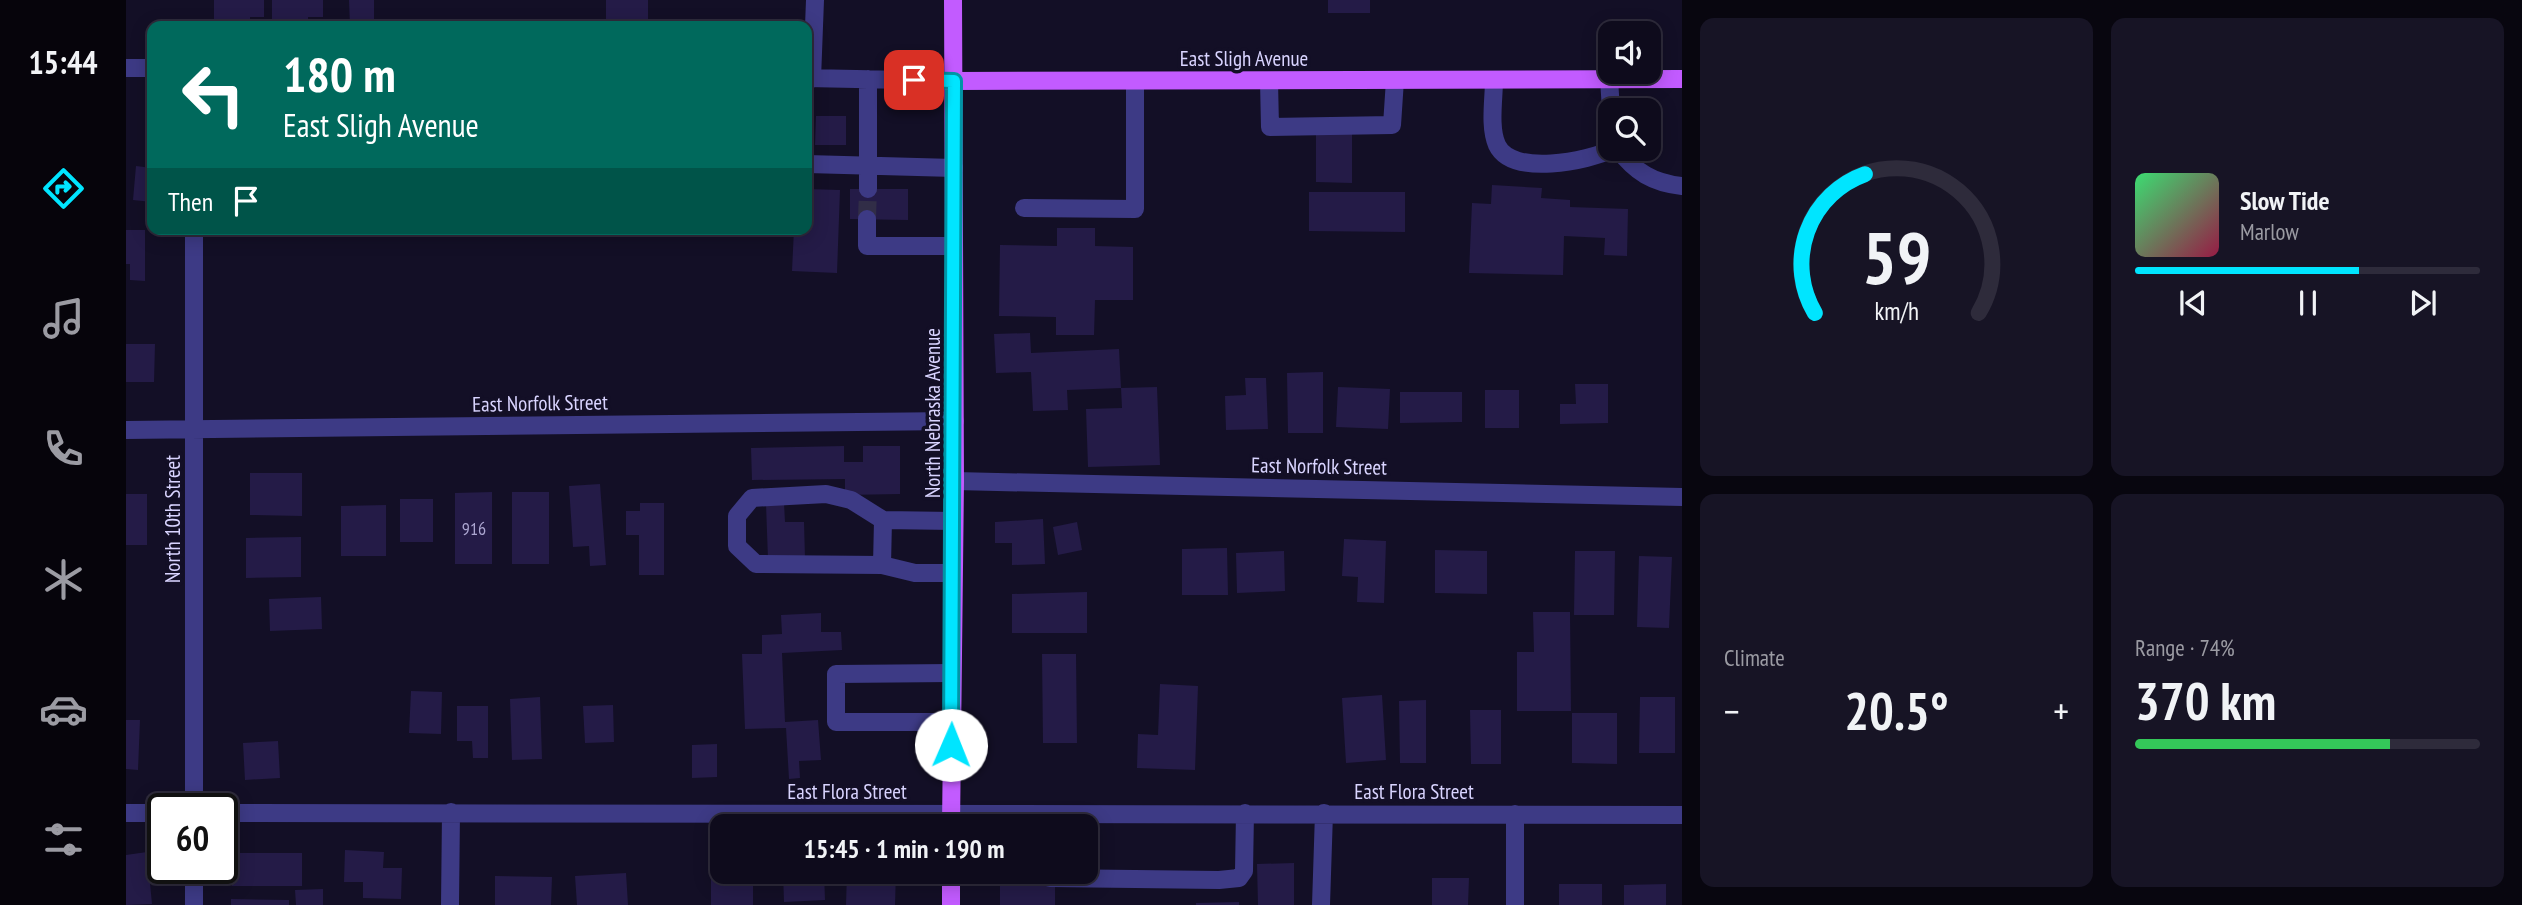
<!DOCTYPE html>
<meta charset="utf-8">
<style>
body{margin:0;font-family:"PT Sans Narrow",sans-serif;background:#171425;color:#f1f3f6;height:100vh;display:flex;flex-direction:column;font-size:26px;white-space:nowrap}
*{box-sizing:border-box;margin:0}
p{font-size:23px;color:#9b9ba3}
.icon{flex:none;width:38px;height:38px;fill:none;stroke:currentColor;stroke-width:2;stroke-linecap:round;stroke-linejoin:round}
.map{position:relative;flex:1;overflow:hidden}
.panel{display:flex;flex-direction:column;gap:18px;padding:18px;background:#08060f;width:840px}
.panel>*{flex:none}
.banner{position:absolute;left:21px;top:21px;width:665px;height:214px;border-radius:14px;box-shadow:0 4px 18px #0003,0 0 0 2px #2e2b3b;background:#00695c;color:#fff;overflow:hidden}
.fabs{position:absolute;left:1472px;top:21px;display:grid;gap:14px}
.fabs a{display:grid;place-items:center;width:63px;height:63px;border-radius:14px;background:#0e0b1c;box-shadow:0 4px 18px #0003,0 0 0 2px #2e2b3b;font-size:35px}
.speed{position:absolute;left:21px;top:793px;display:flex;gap:14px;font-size:35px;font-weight:700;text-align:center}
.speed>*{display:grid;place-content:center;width:91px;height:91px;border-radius:50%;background:#0e0b1c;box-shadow:0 4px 18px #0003,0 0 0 2px #2e2b3b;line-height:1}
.speed .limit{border:4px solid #111;border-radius:10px;background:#fff;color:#111}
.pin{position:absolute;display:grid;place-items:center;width:60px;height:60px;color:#fff;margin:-30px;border-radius:14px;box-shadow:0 4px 10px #0006}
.me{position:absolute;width:77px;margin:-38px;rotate:1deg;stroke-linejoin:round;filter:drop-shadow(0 0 5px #0008)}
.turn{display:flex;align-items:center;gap:24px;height:147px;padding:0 21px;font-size:32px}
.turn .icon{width:91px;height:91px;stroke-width:2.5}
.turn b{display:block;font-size:49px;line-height:60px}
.then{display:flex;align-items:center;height:66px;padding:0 21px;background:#0003;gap:14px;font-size:26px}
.big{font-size:52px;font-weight:600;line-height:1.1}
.panel .card{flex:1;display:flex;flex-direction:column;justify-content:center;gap:10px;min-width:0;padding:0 24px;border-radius:14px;background:#171425}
.panel .dial{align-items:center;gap:0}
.dial svg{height:182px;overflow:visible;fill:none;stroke:#2e2b3b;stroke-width:7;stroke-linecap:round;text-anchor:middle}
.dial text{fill:#f1f3f6;stroke:none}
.song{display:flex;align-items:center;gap:21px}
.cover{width:84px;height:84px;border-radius:10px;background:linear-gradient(135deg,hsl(140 70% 55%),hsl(340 70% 35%))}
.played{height:7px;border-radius:4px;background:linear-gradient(90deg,#00e5ff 65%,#2e2b3b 65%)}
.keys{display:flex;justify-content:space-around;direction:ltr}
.heat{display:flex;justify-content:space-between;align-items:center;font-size:38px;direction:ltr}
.charge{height:10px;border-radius:5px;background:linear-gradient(90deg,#34c759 74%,#2e2b3b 0)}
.panel .tiles{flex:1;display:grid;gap:18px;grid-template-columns:repeat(2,1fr)}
.trip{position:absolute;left:584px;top:814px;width:388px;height:70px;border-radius:14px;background:#0e0b1c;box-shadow:0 4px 18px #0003,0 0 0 2px #2e2b3b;font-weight:600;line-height:70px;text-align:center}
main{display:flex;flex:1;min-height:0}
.dock{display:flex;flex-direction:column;width:126px;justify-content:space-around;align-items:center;background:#06040b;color:#9b9ba3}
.dock .icon{width:49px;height:49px}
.dock .active{color:#00e5ff}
.dock b{font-size:32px;color:#f1f3f6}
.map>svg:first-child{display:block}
.building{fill:#241b47}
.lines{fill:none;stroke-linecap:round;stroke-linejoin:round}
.minor-tunnel{stroke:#312d47;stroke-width:18;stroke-dasharray:18 9;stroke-linecap:butt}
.minor{stroke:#3d3a85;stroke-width:18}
.major{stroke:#c25bff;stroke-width:18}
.route-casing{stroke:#0095a6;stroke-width:18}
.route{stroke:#00e5ff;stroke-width:12}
.labels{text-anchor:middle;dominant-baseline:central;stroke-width:7;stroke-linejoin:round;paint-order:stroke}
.number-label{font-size:18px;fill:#aca6d1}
.street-label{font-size:21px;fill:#d9d4ff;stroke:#130f26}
</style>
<main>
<nav class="dock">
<b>15:44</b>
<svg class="icon active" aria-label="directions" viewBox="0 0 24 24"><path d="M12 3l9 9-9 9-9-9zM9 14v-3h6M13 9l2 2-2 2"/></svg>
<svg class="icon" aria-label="music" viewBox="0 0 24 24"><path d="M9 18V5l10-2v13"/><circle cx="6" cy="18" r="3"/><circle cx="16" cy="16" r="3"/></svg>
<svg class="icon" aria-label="phone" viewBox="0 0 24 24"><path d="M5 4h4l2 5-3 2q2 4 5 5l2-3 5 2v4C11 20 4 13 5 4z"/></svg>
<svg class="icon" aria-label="climate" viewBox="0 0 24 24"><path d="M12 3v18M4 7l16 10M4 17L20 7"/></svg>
<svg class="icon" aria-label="car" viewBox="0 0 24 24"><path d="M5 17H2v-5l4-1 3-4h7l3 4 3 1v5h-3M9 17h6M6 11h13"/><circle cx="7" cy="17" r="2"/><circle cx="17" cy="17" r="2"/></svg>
<svg class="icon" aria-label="filters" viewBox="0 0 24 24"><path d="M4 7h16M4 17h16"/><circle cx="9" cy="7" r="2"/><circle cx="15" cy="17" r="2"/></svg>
</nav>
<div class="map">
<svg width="1556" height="905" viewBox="0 0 1556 905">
<rect width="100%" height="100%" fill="#130f26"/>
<!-- building -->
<path class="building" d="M 88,0 L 138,0 L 138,17 L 124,17 L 124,24 L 88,24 Z
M 146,0 L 197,0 L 197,17 L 182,17 L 182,24 L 146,24 Z
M 223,0 L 248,0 L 248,26 L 224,26 Z
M 480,0 L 522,0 L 522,20 L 480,19 Z
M 1202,0 L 1244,0 L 1244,13 L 1202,13 Z
M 690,116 L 720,116 L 720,145 L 689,145 Z
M 1190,129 L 1226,129 L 1226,183 L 1190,182 Z
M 10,166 L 26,168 L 26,202 L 7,200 Z
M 1366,185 L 1416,188 L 1415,198 L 1444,200 L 1444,207 L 1502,209 L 1501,256 L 1478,255 L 1479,238 L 1438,236 L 1437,275 L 1343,273 L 1346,203 L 1365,204 Z
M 681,189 L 714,190 L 711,273 L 666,271 L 668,229 L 681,229 Z
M 724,189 L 782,189 L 782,220 L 724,219 Z
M 1183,192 L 1279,192 L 1279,232 L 1183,231 Z
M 931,228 L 969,228 L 969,246 L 1007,247 L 1007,300 L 969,300 L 968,335 L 930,335 L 930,317 L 873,316 L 874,245 L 931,246 Z
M 0,230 L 19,230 L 19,281 L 4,280 L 4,264 L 0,264 Z
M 904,333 L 905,353 L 993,349 L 995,388 L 941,390 L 942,410 L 907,411 L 905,372 L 870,373 L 868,334 Z
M 0,344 L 29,344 L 28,382 L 0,382 Z
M 1197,372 L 1197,433 L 1162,433 L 1161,373 Z
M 1119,378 L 1140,378 L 1142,429 L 1100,430 L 1099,396 L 1120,395 Z
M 1449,384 L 1482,384 L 1482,423 L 1434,424 L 1434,404 L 1450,404 Z
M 1031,387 L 1034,465 L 962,467 L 960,409 L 996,408 L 995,388 Z
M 1212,387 L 1264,389 L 1262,429 L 1210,427 Z
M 1359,390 L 1393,390 L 1393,428 L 1359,428 Z
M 1274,392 L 1336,392 L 1336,422 L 1274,423 Z
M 718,446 L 718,462 L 737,462 L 737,446 L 774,446 L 774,494 L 719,495 L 719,479 L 626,480 L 625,448 Z
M 124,473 L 176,473 L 176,516 L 124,515 Z
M 474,484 L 480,565 L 464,566 L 463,546 L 447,547 L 443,486 Z
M 366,492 L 366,564 L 329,564 L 329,493 Z
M 386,492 L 423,492 L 423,564 L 386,564 Z
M 0,494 L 21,494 L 21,545 L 0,545 Z
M 274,499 L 307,499 L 307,542 L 274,542 Z
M 514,503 L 538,503 L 538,575 L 513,575 L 513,535 L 500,535 L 500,511 L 514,511 Z
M 658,503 L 659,522 L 678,522 L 679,558 L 642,559 L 640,504 Z
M 260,505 L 260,556 L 215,556 L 215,506 Z
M 917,519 L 919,564 L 886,565 L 886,543 L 869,543 L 869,522 Z
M 951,522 L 956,550 L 932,555 L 927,527 Z
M 175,537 L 175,577 L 120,578 L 120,538 Z
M 1218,539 L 1260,541 L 1258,603 L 1231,602 L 1232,577 L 1216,576 Z
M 1101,548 L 1102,595 L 1056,595 L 1056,549 Z
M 1309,550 L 1361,551 L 1361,594 L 1309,593 Z
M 1158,551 L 1159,591 L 1111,593 L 1110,553 Z
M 1449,551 L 1489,551 L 1488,615 L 1448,615 Z
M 1513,556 L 1546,557 L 1543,628 L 1511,627 Z
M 961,592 L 961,633 L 886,633 L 886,594 Z
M 195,597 L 196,629 L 144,631 L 143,599 Z
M 1407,612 L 1444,612 L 1445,711 L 1391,711 L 1391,652 L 1408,652 Z
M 695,613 L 695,632 L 715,632 L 716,650 L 656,653 L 659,722 L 692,720 L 695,760 L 673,761 L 674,778 L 663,779 L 660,728 L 619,729 L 616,654 L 636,654 L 636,635 L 656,634 L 655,615 Z
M 916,654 L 950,654 L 951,743 L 917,743 Z
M 1034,684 L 1072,686 L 1069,770 L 1011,768 L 1012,734 L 1032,735 Z
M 285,691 L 316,692 L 315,734 L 283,733 Z
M 1256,695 L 1260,760 L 1220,763 L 1216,698 Z
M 414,697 L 416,759 L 386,760 L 384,699 Z
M 1514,697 L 1549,697 L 1549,753 L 1513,753 Z
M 1300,700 L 1300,763 L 1274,763 L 1273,701 Z
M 487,705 L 488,742 L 459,743 L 457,706 Z
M 331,706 L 362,706 L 362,758 L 347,758 L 346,741 L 331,741 Z
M 1344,710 L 1375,710 L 1375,764 L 1345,764 Z
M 1446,713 L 1491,713 L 1491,764 L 1446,763 Z
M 0,720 L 14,720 L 12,770 L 0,769 Z
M 152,741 L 154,778 L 119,780 L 117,743 Z
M 591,744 L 591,777 L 566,778 L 566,745 Z
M 219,850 L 258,852 L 257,868 L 276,868 L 275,899 L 237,898 L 237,882 L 218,882 Z
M 21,852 L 26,904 L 0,905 L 0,855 Z
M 106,853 L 176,853 L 176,886 L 106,886 Z
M 1168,863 L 1168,905 L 1132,905 L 1131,864 Z
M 657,872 L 698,872 L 699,900 L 658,902 Z
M 721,872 L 770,872 L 769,905 L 720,905 Z
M 500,873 L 502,905 L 451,905 L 449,876 Z
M 585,875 L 627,875 L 627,905 L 585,905 Z
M 369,876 L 426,877 L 425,905 L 369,905 Z
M 1306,878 L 1343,878 L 1342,905 L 1306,905 Z
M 1433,884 L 1476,884 L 1476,905 L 1433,905 Z
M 1540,884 L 1540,905 L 1498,905 L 1498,885 Z
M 929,885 L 929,905 L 874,905 L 874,886 Z
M 197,889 L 197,905 L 170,905 L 169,890 Z
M 105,899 L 163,900 L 163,905 L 105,905 Z
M 1113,902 L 1113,905 L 1070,905 L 1070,903 Z"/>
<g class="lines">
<!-- minor-tunnel -->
<path class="minor-tunnel" d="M 741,219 L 742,189"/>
<!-- minor -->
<path class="minor" d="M 0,68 L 26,68
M 681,78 L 828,81
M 686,79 L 689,0
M 1483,79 L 1485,110
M 1368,80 C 1368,99 1363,127 1371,145 C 1386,177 1462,161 1487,149
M 1143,81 L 1144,127 L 1266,125 L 1269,80
M 1492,149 C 1509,172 1527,183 1556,186
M 681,164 L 828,168
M 742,189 L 742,79
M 898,208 L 1009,209 L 1009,81
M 741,219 L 741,246 L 828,246
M 0,430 L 829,421
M 829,481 L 1556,497
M 756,565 L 757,520
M 827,573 L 789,573 L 756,565 L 630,564 L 611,546 L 611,516 L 626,498 L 700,494 L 725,500 L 757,520 L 828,521
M 826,722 L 710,722 L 710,674 L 826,673
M 68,808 L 68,229
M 0,813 L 37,813
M 96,813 L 1556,815
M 918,872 L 924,878 L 1093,880 L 1113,878 L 1118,871 L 1119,813
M 68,905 L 68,868
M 324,905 L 325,812
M 1195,905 L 1198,813
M 1389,905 L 1389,814"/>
<!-- major -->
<path class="major" d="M 828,81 L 1556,79
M 825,826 L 829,481 L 827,0
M 825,872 L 825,905"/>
</g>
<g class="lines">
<!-- route casing -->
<g class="route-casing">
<path id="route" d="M 788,80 L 828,81 L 825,745"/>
</g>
<!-- route -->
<use href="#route" class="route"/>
</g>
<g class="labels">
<!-- number labels -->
<g class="number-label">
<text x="348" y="528">916</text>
</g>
<!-- street labels -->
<g class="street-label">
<text x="1118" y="58">East Sligh Avenue</text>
<text transform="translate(414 403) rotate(-1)">East Norfolk Street</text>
<text transform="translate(806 413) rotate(-90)">North Nebraska Avenue</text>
<text transform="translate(1193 466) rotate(1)">East Norfolk Street</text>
<text transform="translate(46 519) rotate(-90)">North 10th Street</text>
<text x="721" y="791">East Flora Street</text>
<text x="1288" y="791">East Flora Street</text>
</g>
</g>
</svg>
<div class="fabs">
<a><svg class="icon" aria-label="sound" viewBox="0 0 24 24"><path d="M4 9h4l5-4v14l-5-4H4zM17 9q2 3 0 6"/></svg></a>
<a><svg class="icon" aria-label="search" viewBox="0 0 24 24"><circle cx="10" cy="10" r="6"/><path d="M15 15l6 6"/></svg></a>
</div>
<div class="speed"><div class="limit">60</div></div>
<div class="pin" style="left:788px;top:80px;background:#d93025"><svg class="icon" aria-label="arrive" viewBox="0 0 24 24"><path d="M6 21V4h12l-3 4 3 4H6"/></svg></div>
<svg class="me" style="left:825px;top:745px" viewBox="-20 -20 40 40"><circle r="19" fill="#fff"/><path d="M0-13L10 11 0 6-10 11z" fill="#00e5ff"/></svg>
<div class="trip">15:45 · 1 min · 190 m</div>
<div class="banner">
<div class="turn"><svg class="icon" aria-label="left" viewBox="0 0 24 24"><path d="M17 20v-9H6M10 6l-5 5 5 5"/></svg><div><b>180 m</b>East Sligh Avenue</div></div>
<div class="then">Then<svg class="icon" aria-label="arrive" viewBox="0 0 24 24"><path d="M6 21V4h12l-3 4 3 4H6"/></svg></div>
</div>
</div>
<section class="panel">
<div class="tiles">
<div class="card dial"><svg viewBox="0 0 100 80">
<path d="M14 69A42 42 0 1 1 86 69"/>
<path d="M14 69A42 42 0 0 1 36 8" stroke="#00e5ff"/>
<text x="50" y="56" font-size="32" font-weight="700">59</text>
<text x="50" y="72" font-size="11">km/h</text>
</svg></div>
<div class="card">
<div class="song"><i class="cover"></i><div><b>Slow Tide</b><p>Marlow</p></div></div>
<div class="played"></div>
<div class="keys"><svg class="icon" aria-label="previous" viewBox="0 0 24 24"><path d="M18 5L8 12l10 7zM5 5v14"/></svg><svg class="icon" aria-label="pause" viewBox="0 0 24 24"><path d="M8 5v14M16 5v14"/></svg><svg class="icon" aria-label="next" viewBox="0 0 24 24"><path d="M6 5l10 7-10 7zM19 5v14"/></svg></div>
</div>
<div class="card"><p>Climate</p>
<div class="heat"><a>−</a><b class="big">20.5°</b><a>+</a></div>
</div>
<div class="card"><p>Range · 74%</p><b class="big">370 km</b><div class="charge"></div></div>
</div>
</section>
</main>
